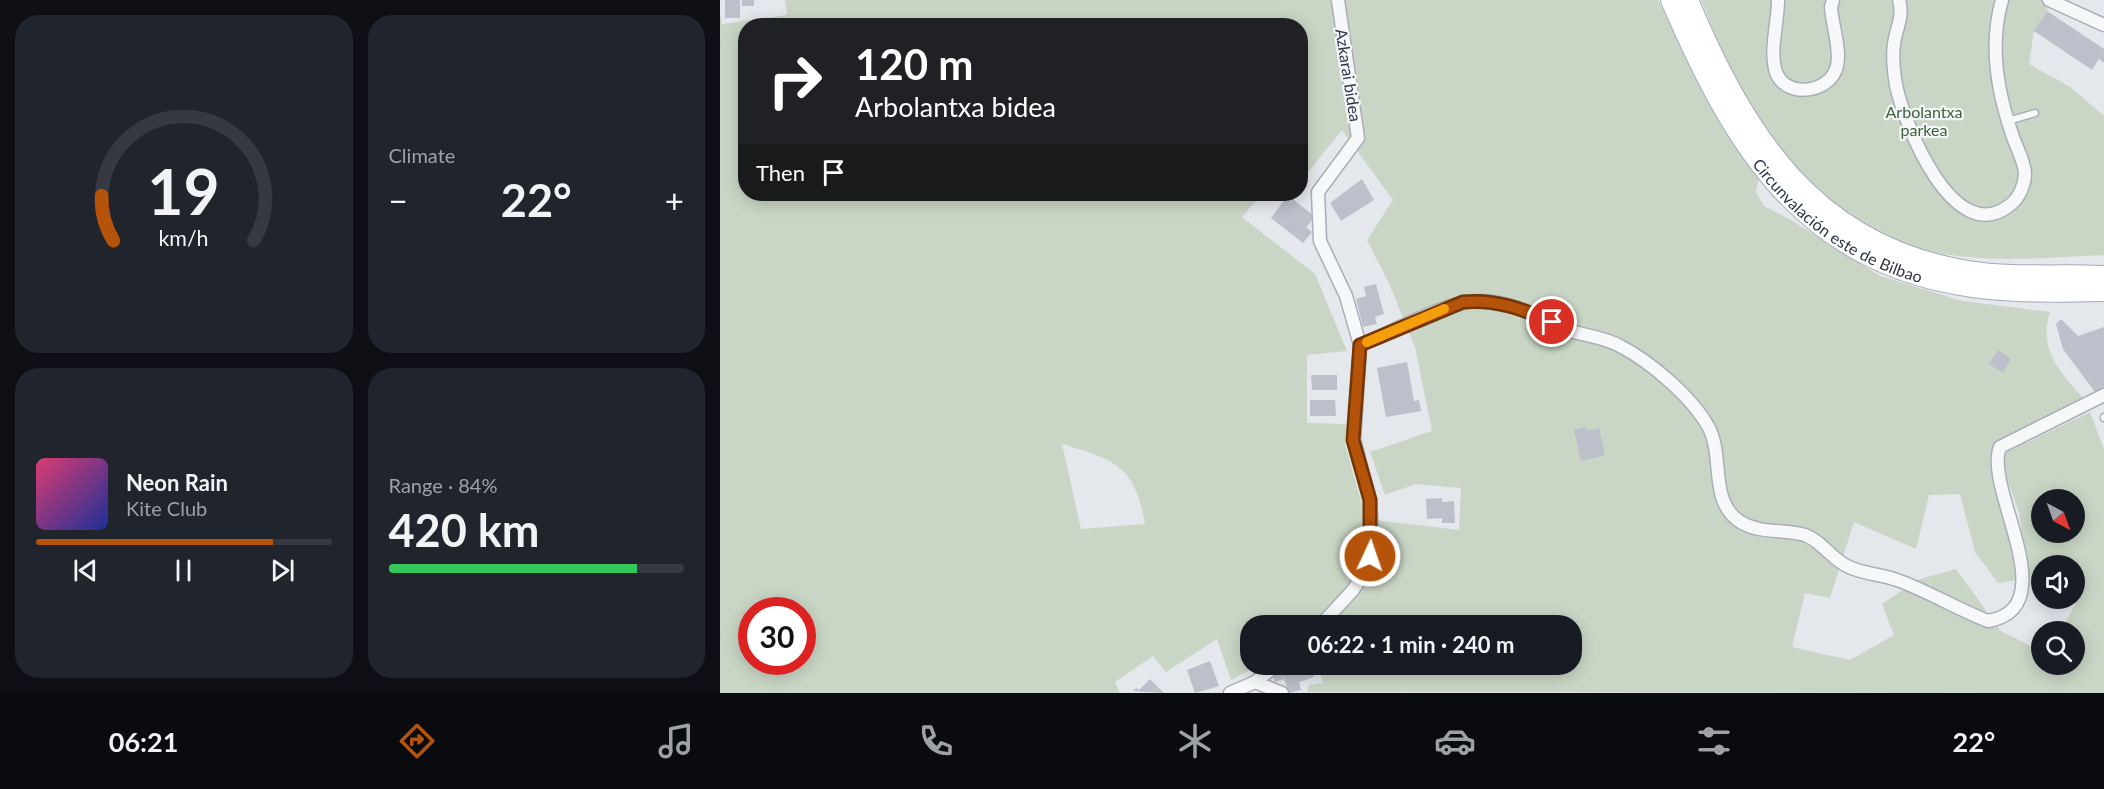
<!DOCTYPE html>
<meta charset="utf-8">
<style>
body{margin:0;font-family:Lato,sans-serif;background:#20242c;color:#f1f3f6;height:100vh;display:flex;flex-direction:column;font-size:22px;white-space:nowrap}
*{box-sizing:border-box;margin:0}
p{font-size:20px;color:#9ea1a6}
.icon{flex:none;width:33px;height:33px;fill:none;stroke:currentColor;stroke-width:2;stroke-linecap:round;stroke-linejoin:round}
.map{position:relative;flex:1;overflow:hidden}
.drawer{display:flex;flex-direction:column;gap:15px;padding:15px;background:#0d0f14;width:720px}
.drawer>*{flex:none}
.banner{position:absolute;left:18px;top:18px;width:570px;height:183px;border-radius:24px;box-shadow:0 3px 15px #0003;background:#202124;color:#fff;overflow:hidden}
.needle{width:39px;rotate:139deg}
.controls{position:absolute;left:1311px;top:489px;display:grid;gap:12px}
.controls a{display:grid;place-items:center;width:54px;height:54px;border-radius:50%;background:#171b24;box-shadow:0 3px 15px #0003;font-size:30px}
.speed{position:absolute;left:18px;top:597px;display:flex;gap:12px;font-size:30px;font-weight:700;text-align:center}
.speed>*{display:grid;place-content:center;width:78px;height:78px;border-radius:50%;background:#171b24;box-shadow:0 3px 15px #0003;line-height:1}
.speed .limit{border:9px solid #d22;background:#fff;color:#111}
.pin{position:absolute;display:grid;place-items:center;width:51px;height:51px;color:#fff;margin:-26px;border:3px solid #fff;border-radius:50%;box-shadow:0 2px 6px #0007}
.me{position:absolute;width:66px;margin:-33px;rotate:3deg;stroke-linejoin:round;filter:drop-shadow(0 0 4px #0008)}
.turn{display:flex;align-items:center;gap:21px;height:126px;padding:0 18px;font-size:27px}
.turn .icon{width:78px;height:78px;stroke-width:2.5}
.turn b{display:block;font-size:42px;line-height:51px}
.then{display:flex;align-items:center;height:57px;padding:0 18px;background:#0003;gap:12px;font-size:22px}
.big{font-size:45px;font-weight:700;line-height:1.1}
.drawer .widget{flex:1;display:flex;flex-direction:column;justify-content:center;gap:9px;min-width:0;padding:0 21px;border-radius:24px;background:#20242c}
.drawer .dial{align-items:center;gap:0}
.dial svg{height:156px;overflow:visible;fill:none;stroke:#363941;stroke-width:7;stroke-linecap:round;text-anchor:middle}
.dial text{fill:#f1f3f6;stroke:none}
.song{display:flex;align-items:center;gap:18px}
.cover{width:72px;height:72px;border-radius:9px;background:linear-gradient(135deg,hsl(340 70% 55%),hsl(230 70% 35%))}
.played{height:6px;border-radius:3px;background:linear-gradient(90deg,#b45309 80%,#363941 80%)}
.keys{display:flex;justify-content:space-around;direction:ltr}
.heat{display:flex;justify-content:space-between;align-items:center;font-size:33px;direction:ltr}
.charge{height:9px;border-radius:4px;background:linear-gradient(90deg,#34c759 84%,#363941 0)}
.drawer .tiles{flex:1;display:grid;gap:15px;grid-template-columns:repeat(2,1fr)}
.trip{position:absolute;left:520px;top:615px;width:342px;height:60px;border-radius:24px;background:#171b24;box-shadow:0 3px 15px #0003;font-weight:700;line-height:60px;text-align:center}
.tabs{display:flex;height:96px;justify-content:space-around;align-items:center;background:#090b0e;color:#9ea1a6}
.tabs .icon{width:42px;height:42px}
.tabs .current{color:#b45309}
.tabs b{font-size:27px;color:#f1f3f6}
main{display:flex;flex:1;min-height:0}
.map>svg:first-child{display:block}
.green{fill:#c9d6c5;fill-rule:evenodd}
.building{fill:#bbc0ca}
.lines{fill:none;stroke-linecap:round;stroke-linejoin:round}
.lane-casing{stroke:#a9aeb7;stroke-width:9}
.street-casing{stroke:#a9aeb7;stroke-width:15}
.primary-casing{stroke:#a3abb8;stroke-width:22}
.lane{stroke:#f7f8fa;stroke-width:6}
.street{stroke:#f7f8fa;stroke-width:12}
.primary{stroke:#fff;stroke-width:20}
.route-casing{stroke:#753606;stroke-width:15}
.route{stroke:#b45309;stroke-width:10}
.slow{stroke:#f59e0b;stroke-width:10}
.labels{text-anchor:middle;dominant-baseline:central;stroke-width:4.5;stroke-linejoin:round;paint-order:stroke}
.street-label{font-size:16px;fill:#2b3445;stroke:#f4f6f9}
.park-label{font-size:16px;fill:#3f6138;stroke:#f4f6f9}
</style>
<main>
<section class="drawer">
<div class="tiles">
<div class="widget dial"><svg viewBox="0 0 100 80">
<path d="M14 69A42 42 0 1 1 86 69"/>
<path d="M14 69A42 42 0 0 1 8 46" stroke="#b45309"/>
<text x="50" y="56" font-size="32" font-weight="700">19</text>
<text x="50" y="72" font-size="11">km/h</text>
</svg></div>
<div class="widget"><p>Climate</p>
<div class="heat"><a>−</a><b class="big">22°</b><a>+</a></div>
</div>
<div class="widget">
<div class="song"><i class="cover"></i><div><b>Neon Rain</b><p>Kite Club</p></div></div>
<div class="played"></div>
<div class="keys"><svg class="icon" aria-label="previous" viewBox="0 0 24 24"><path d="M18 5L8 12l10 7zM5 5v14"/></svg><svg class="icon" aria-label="pause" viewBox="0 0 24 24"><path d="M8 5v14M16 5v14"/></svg><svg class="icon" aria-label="next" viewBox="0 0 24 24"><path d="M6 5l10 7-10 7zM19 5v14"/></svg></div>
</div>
<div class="widget"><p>Range · 84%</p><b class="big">420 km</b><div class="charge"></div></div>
</div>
</section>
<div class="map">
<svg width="1384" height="693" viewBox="0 0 1384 693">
<rect width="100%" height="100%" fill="#e4e7ec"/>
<!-- green -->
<path class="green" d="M 65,0 L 938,0 C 969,61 997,124 1039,178 L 1036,192 L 1044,206 L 1071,220 L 1160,276 L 1242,301 L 1330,312 C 1318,350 1340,372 1364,399 L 1285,437 L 1271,453 L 1277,485 L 1288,515 L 1298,580 L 1278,583 L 1255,552 L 1240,494 L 1209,495 L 1196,549 L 1134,522 L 1110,598 L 1085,593 L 1072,647 L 1130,660 L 1174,635 L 1162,604 L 1197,580 L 1236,569 L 1281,631 L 1321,651 L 1322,664 L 1354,664 L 1354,632 L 1341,631 L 1363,589 L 1355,584 L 1354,566 L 1322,566 L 1321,577 L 1309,579 L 1299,513 L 1283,466 L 1285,453 L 1370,412 L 1384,449 L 1384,693 L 587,692 L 589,685 L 603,683 L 597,665 L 852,664 L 852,626 L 531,626 L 531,664 L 540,665 L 511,680 L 497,639 L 446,672 L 433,656 L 395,682 L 400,693 L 0,693 L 0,13 L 2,24 L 67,15 ZM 26,26 L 580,26 L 581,181 L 622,130 L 673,200 L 647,240 L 668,281 L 695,347 L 712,431 L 650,452 L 665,495 L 696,484 L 741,488 L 739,530 L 646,519 L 625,444 L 626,424 L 587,423 L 587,355 L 627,351 L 595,274 L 522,217 L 542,194 L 26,194 ZM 342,444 C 395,460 415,465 425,524 L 361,529 ZM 1322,500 L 1354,500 L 1354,532 L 1322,532 ZM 32,610 L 82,610 L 82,662 L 32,662 Z
M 981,0 L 1327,0 L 1327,11 L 1314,31 L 1309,64 L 1350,87 L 1384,116 L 1384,255 C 1336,257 1286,262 1238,256 C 1142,246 1067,171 1020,92 C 1004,64 994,30 981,0 Z"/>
<!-- building -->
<path class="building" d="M 5,0 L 20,0 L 20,18 L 5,18 Z
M 22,0 L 34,0 L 34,6 L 22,6 Z
M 1327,11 L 1384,49 L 1384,63 L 1379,59 L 1372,70 L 1314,31 Z
M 642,179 L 654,200 L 621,221 L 610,203 Z
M 568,195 L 595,217 L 586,227 L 592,232 L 583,243 L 551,218 Z
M 656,284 L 664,314 L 655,317 L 657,324 L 643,327 L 636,299 L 646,296 L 644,287 Z
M 1341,319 L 1358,336 L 1384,327 L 1384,388 L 1375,392 L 1343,349 L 1336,324 Z
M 1278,350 L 1291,359 L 1283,373 L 1269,364 Z
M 687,362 L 694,401 L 699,400 L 701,411 L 666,417 L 657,368 Z
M 591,375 L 617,375 L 617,390 L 592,390 Z
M 590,400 L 615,400 L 616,416 L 590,416 Z
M 866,427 L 867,431 L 879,428 L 885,455 L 861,461 L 854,430 Z
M 722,498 L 722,502 L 734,501 L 735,523 L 722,523 L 722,518 L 707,519 L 706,499 Z
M 490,661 L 499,686 L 475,693 L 467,670 Z
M 573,664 L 590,664 L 594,677 L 579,682 L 581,690 L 569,693 L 564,679 L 555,682 L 552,671 Z
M 430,679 L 444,693 L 413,691 L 417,688 L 419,690 Z"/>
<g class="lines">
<!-- lane casing -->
<g class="lane-casing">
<path id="lane" d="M 1288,121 L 1315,113
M 1384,417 L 1384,418"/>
</g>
<!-- street casing -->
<g class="street-casing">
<path id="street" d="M 1058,0 C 1058,22 1050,48 1055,69 C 1062,99 1110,95 1117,66 C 1121,49 1112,25 1111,7 L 1113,0
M 1179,0 C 1184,17 1176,28 1174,44 C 1172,57 1174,73 1176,85 C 1184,124 1234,250 1290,205 C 1299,198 1305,185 1305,173 C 1304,160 1296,147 1292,134 C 1277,91 1269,45 1282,0
M 1329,0 L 1384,25
M 640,345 C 671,333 726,301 758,301 C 792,300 818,319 848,330 C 865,336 884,337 900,346 C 931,362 973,398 989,428 C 1004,457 989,500 1019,521 C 1038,534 1064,529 1085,535 C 1102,541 1112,560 1129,567 C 1144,574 1161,574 1177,580 C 1208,591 1237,609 1268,621 C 1347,607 1263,489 1280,447 L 1384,395
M 600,626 L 633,590 L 648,567 L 652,536 L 650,500 L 634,440 L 640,345 L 626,296 L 600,241 L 598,192 L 638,138 L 618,0
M 535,682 L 562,693
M 510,693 L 535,682 L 558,664"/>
</g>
<!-- primary casing -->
<g class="primary-casing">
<g id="primary">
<path id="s1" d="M 951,0 C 1014,146 1082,263 1253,287 C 1296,293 1341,292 1384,291"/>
<path d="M 968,0 C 1024,134 1093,246 1248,271 C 1293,278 1338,274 1384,276"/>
</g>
</g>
<!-- lane -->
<use href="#lane" class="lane"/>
<!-- street -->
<use href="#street" class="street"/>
<!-- primary -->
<use href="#primary" class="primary"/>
</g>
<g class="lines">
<!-- route casing -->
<g class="route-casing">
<path id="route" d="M 650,556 L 650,500 L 633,440 L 640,345 L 743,302 C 776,299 803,309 832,322"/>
</g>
<!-- route -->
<use href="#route" class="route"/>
<!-- slow -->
<path class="slow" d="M 647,342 L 724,309"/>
</g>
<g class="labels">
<!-- street labels -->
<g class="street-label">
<text transform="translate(629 75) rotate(81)">Azkarai bidea</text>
<text stroke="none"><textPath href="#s1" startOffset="285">Circunvalación este de Bilbao</textPath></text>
</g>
<!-- park labels -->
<g class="park-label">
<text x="1204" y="111">Arbolantxa<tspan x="1204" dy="18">parkea</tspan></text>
</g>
</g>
</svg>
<div class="controls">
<a><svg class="needle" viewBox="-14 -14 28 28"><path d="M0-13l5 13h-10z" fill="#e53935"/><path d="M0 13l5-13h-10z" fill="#9ea1a6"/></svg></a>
<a><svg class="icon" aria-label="sound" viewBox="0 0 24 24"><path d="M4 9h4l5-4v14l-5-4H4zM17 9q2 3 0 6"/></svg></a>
<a><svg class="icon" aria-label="search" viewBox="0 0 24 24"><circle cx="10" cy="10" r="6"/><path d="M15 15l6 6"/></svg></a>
</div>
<div class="speed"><div class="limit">30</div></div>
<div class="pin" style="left:832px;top:322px;background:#d93025"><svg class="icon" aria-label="arrive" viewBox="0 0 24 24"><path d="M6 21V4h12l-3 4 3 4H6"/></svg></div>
<svg class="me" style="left:650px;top:556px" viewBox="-20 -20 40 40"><circle r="17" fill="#b45309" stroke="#fff" stroke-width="3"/><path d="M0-11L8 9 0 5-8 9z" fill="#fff"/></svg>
<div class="trip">06:22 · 1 min · 240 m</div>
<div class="banner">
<div class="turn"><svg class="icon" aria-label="right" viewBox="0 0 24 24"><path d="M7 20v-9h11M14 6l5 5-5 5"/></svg><div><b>120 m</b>Arbolantxa bidea</div></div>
<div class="then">Then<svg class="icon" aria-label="arrive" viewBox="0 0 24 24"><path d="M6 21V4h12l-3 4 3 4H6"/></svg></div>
</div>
</div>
</main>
<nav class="tabs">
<b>06:21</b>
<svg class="icon current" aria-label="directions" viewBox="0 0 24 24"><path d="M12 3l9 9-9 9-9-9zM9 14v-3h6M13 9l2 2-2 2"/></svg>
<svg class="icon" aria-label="music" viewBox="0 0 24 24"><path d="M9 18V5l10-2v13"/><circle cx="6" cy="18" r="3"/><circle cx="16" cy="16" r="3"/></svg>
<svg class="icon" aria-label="phone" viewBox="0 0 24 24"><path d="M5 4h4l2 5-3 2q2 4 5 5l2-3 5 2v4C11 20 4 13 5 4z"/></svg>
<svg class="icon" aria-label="climate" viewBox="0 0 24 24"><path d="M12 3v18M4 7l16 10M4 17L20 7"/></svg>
<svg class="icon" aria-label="car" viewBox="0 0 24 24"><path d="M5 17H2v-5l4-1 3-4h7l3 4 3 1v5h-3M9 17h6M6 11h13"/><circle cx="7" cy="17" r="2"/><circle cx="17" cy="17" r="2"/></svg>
<svg class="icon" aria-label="filters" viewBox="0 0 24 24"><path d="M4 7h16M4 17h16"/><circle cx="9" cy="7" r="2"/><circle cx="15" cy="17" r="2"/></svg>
<b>22°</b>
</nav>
